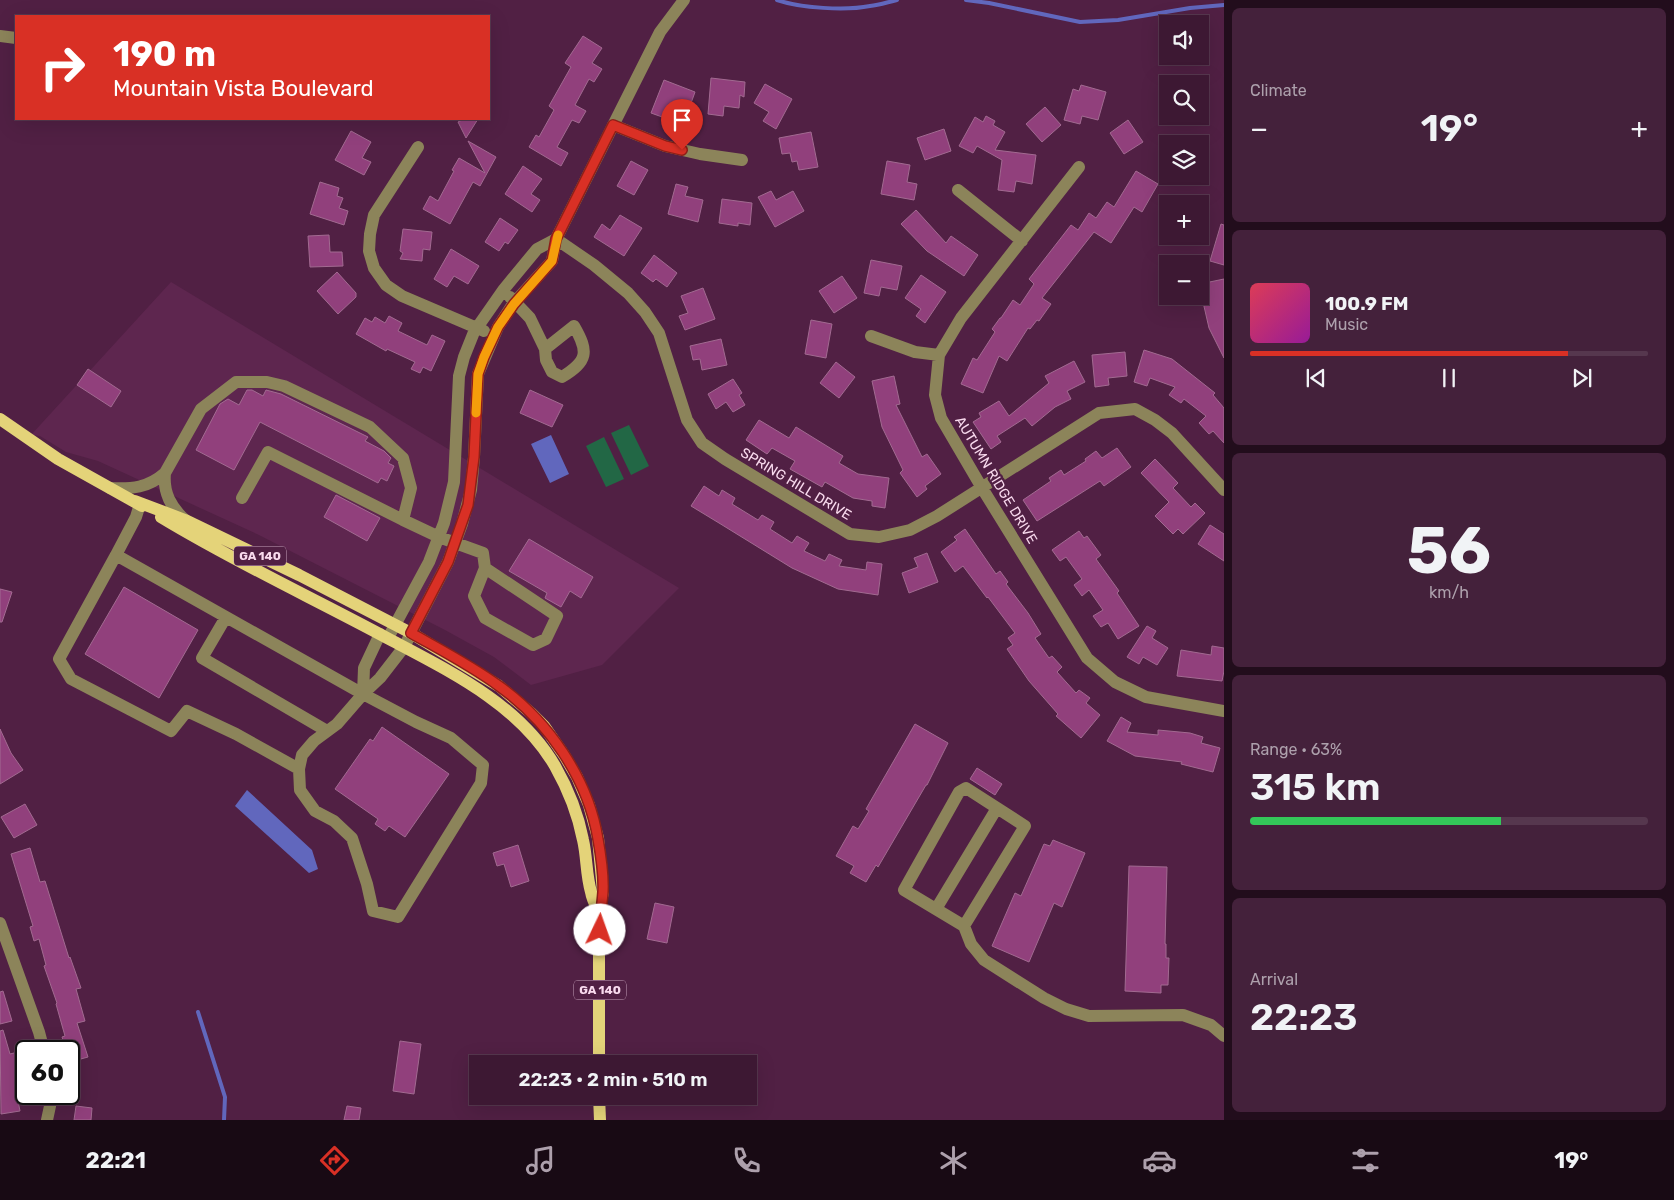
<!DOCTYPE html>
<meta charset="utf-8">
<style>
body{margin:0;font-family:Rubik,sans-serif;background:#44213b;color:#f1f3f6;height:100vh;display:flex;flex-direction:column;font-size:19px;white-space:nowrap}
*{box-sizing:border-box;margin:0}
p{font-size:16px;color:#ada0ac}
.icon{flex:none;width:28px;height:28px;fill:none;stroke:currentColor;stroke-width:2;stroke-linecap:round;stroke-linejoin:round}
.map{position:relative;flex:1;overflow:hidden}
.drawer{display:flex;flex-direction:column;gap:8px;padding:8px;background:#220d1c;width:450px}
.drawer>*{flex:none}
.guide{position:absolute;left:15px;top:15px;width:475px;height:105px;border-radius:0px;box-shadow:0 5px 20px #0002,0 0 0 1px #56374e;background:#d93025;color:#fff;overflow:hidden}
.controls{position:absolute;left:1159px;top:15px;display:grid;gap:10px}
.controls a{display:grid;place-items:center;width:50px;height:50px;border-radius:0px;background:#3d1833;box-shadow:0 5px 20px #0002,0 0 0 1px #56374e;font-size:25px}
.speed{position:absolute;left:15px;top:1040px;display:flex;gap:10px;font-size:25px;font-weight:700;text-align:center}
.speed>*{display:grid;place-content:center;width:65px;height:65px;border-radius:50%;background:#3d1833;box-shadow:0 5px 20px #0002,0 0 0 1px #56374e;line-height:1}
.speed .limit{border:2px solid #111;border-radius:8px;background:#fff;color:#111}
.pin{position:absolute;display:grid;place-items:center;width:42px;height:42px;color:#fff;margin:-51px -21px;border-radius:50% 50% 50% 0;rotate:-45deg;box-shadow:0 0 5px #0007}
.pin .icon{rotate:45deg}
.me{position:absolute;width:55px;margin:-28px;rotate:3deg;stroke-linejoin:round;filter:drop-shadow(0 0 4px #0008)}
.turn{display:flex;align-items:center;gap:18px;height:105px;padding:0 15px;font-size:22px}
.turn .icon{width:65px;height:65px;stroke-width:2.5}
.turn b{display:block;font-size:35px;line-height:42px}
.big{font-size:38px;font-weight:600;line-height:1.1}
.drawer .tile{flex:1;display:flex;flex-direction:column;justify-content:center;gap:8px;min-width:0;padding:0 18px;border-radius:8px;background:#44213b}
.drawer .dial{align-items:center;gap:0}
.dial b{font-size:65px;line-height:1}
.song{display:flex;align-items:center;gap:15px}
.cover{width:60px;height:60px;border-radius:8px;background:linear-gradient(135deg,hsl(350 70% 55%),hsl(300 70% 35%))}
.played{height:5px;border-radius:2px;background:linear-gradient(90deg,#d93025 80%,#56374e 80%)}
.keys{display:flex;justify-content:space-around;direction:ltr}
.heat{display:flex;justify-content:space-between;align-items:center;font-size:28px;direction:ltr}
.charge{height:8px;border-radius:4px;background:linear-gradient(90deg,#34c759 63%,#56374e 0)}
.trip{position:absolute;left:469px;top:1055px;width:288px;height:50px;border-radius:0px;background:#3d1833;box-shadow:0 5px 20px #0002,0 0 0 1px #56374e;font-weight:600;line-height:50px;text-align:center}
.tabs{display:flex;height:80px;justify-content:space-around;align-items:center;background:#180a14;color:#ada0ac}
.tabs .icon{width:35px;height:35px}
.tabs .selected{color:#d93025}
.tabs b{font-size:22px;color:#f1f3f6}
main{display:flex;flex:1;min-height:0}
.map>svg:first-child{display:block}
.built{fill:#5e264f}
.green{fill:#226745}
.water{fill:#6167bd}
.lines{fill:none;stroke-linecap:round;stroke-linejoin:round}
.stream{stroke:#6167bd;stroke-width:4}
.building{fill:#91407c;stroke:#a26a91}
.minor{stroke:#8c845a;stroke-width:12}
.major{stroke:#e4d379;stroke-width:12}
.route-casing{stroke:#8d1f18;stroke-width:12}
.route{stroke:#d93025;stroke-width:9}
.slow{stroke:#f59e0b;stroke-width:9}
.labels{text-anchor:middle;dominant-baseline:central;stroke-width:5;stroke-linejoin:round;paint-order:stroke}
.shield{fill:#512044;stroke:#c7a2bb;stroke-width:1}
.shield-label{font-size:12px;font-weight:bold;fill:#f9daee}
.street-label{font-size:14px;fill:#f9daee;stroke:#512044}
</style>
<main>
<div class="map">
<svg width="1224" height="1120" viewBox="0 0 1224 1120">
<rect width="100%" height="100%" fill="#512044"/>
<!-- built -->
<path class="built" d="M 171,282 L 679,588 L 602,665 L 531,685 L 494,657 L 445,630 L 259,535 L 98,461 L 66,452 L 40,436 L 31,435 Z"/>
<!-- green -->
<path class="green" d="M 629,425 L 649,466 L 631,475 L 611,433 Z
M 604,437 L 624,479 L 606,487 L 586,446 Z"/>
<!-- water -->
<path class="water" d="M 551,435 L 569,474 L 550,483 L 531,444 Z
M 247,790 L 312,850 L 318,869 L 309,873 L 235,806 Z"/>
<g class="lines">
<!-- stream -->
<path class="stream" d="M 777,0 C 801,8 845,11 870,6 C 879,5 888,2 897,0
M 966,0 L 989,3 L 1080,22 L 1118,20 L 1190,8 L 1224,5
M 198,1012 L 225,1097 L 224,1120"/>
</g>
<!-- building -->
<path class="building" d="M 583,36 L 602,48 L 592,63 L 602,69 L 594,82 L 589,79 L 575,105 L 586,111 L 579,123 L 572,120 L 557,147 L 568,153 L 561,166 L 529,147 L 536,135 L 539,137 L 554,110 L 549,106 L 571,67 L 565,63 Z
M 711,78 L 745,82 L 744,97 L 740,95 L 739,108 L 724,106 L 723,116 L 708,114 Z
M 664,80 L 695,92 L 690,106 L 682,103 L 679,112 L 669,108 L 665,118 L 651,113 Z
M 765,84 L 792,99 L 776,129 L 763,121 L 769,112 L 754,103 Z
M 1081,85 L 1106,92 L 1098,120 L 1082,116 L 1080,124 L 1064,120 L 1073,89 L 1079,91 Z
M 1045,107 L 1061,125 L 1042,142 L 1026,124 Z
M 986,116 L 995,121 L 993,125 L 1005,132 L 995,150 L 1036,155 L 1032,184 L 1016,181 L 1014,192 L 998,190 L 1002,160 L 977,146 L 973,153 L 959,146 L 975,117 L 983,122 Z
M 464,119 L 478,119 L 466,138 L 458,122 Z
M 1128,120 L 1143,142 L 1124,154 L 1110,133 Z
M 944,129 L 951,151 L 925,160 L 917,138 Z
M 351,131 L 371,142 L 362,158 L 371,162 L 364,175 L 335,160 Z
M 811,132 L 818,167 L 799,170 L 797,161 L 792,162 L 790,153 L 782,154 L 779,138 Z
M 468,141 L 496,157 L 480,186 L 473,182 L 450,224 L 423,209 L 430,196 L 438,201 L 454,171 L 452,170 L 459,158 L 485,173 Z
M 631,161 L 648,170 L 634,195 L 617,186 Z
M 887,161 L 910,165 L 907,182 L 917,184 L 914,200 L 881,194 Z
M 523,166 L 542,179 L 531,194 L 540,200 L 532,212 L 505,194 Z
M 1136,171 L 1158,184 L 1142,212 L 1134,207 L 1111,243 L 1094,232 L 1042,298 L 1051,304 L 1039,321 L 1037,320 L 1030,329 L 1028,328 L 1007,361 L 999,356 L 983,393 L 961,384 L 973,358 L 977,360 L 995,332 L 992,329 L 1000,318 L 1001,318 L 1013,300 L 1020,305 L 1034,284 L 1029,279 L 1071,225 L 1078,230 L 1089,213 L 1096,218 L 1107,202 L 1114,207 Z
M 320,182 L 339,188 L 337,196 L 343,198 L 339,208 L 348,211 L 344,225 L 310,214 Z
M 676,184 L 688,187 L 685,196 L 703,200 L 698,222 L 668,214 Z
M 771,191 L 776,200 L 793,191 L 804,211 L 775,227 L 758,197 Z
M 722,199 L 752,203 L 750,225 L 738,223 L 738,226 L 719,223 Z
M 916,210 L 946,243 L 951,236 L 978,255 L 964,276 L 927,251 L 901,224 Z
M 620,215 L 642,228 L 624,256 L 594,237 L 602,224 L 610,230 Z
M 500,218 L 518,230 L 508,244 L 505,242 L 499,251 L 485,242 Z
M 1221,224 L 1224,225 L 1224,265 L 1210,261 Z
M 403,229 L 432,232 L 430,250 L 423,249 L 422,261 L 400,259 L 403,253 L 400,251 Z
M 329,235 L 330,252 L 342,252 L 343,266 L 310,267 L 308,236 Z
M 451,249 L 479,266 L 468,284 L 454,276 L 447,287 L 434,279 Z
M 654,255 L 677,273 L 667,287 L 656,279 L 653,282 L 641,273 Z
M 871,260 L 902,266 L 897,290 L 881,287 L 879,296 L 864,293 Z
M 337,272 L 356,293 L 356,297 L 338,314 L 317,291 Z
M 921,275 L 946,292 L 925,323 L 916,316 L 921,309 L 905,298 Z
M 842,276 L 857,298 L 834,313 L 819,291 Z
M 1224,279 L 1224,358 L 1209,328 L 1200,289 L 1200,284 Z
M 703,288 L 715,319 L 685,330 L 679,316 L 688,313 L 681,296 Z
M 389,316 L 402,323 L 398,331 L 427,345 L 432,335 L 445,341 L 431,371 L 423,367 L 420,373 L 411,369 L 415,362 L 387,349 L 386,351 L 356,334 L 365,318 L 372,322 L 375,317 L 385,323 Z
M 811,320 L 832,324 L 826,358 L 805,354 Z
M 721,339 L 727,365 L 702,370 L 700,359 L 693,360 L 690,346 Z
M 1144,350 L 1172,359 L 1215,393 L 1213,395 L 1224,408 L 1224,443 L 1213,431 L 1209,434 L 1199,423 L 1206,416 L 1184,399 L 1181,403 L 1169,395 L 1175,387 L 1150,378 L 1147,386 L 1134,382 Z
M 1125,352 L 1127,376 L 1108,378 L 1109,385 L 1095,387 L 1092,355 Z
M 1074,361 L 1085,382 L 1067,391 L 1071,399 L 1055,407 L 1032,426 L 1025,418 L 997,436 L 1001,442 L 991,449 L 973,422 L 981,417 L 979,413 L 999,401 L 1009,416 L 1049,383 L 1045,376 Z
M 836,362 L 855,377 L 839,398 L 820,383 Z
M 88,369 L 121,391 L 111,407 L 77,385 Z
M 894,376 L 900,404 L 896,405 L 922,457 L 927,454 L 941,474 L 925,486 L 927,489 L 917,497 L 900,473 L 903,470 L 882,427 L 872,381 Z
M 733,379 L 742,393 L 739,395 L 745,405 L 733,412 L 726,402 L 716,409 L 708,394 Z
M 247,390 L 252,390 L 263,396 L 266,390 L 281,394 L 368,437 L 365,441 L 384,451 L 391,458 L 388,463 L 394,466 L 387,481 L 381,478 L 378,483 L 260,422 L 234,470 L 196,450 L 220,404 L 228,399 L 239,405 Z
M 530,390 L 563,405 L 552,427 L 520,413 Z
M 759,420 L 789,438 L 796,427 L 843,456 L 839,463 L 858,474 L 889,478 L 885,508 L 872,506 L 872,501 L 853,498 L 825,482 L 822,487 L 790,469 L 795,461 L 772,448 L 767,454 L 746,440 Z
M 1117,448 L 1131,467 L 1104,486 L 1100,481 L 1037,521 L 1023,500 L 1051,481 L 1049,478 L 1061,470 L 1064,475 L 1086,461 L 1085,459 L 1096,451 L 1102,458 Z
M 1155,459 L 1178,483 L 1173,488 L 1191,507 L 1195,503 L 1205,513 L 1183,534 L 1178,529 L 1173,534 L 1155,516 L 1169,502 L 1141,473 Z
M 704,486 L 719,496 L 722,490 L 735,498 L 732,504 L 758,520 L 762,515 L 774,522 L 770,529 L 792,543 L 797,536 L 809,543 L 804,551 L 825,561 L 829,554 L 842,560 L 839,566 L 866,570 L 867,562 L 882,564 L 878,595 L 838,589 L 792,568 L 719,523 L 691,506 Z
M 336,495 L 380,518 L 367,541 L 324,517 Z
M 1210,525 L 1224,534 L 1224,561 L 1198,544 Z
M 965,529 L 996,574 L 1000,571 L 1008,582 L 1006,584 L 1028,613 L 1041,634 L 1035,638 L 1049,658 L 1052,656 L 1062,667 L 1057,672 L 1076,693 L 1079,690 L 1090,698 L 1086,703 L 1100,715 L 1081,738 L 1056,716 L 1058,714 L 1029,681 L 1007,649 L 1013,645 L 1008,638 L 1015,633 L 988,597 L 987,598 L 963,566 L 955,572 L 941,552 L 957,540 L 954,537 Z
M 1079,531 L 1084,538 L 1087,536 L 1101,555 L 1096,559 L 1119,591 L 1117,593 L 1139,626 L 1118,639 L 1108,623 L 1101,627 L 1093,616 L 1103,610 L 1089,590 L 1082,596 L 1074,585 L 1082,579 L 1066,557 L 1060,561 L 1052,550 Z
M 529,539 L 593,577 L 581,598 L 570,591 L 561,607 L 545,598 L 547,593 L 509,571 Z
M 927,553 L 938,582 L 909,593 L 902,573 L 918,567 L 914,558 Z
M 124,587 L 198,630 L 159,698 L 85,654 Z
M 0,589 L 12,592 L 2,622 L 0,622 Z
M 1147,626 L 1156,631 L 1152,638 L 1168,648 L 1157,665 L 1143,657 L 1139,664 L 1127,657 Z
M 1212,646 L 1224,648 L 1224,671 L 1222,681 L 1177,676 L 1181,650 L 1211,655 Z
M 1121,717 L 1131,723 L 1127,732 L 1158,735 L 1158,730 L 1190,733 L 1203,737 L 1201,743 L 1220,748 L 1213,772 L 1181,764 L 1182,762 L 1135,756 L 1107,741 Z
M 915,724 L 948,743 L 927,785 L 926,785 L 878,867 L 876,865 L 866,882 L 850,873 L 854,866 L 836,856 L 853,826 L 858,829 L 869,811 L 866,809 Z
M 382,727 L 449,774 L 405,837 L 389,826 L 385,831 L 375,824 L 378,819 L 335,789 L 370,739 L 373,741 Z
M 0,729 L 11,753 L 23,770 L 0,784 Z
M 977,768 L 1002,784 L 995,795 L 970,779 Z
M 25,804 L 37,825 L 14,838 L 1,817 Z
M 1053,840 L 1085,853 L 1062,907 L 1054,903 L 1029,962 L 992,946 L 1015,893 L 1021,896 L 1044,844 L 1050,846 Z
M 518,845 L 529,881 L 511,887 L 504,864 L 497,866 L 493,853 Z
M 30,848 L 40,882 L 45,881 L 69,958 L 70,957 L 81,988 L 76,989 L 85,1021 L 77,1023 L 88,1057 L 70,1062 L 69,1051 L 67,1051 L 62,1037 L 65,1036 L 56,1004 L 57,1003 L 44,966 L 46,965 L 39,939 L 34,941 L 30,927 L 33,926 L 11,854 Z
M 1129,866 L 1167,867 L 1165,944 L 1166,944 L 1166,958 L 1169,958 L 1168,985 L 1161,985 L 1161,993 L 1125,991 Z
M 655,903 L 674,907 L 667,943 L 647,939 Z
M 3,991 L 12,1021 L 0,1024 L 0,992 Z
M 3,1030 L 10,1054 L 18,1052 L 21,1066 L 16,1067 L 20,1087 L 24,1086 L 26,1100 L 18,1101 L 20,1111 L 1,1114 L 0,1031 Z
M 400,1041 L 421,1044 L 414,1094 L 393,1091 Z
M 76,1106 L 92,1108 L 91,1120 L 74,1120 Z
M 347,1106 L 361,1108 L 359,1120 L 344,1120 Z"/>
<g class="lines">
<!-- minor -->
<path class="minor" d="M 0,36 L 16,38
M 613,125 L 665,146 L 700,154 L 742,160
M 418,147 L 374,215 L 370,234 L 369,251 L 374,268 L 386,285 L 402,296 L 484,331
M 1079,167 L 961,318 L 939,355 L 935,395 L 941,418 L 982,488 L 1087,658 L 1115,682 L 1146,697 L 1224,711
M 958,190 L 1022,241
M 556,239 L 594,265 L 628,293 L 645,312 L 659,333 L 687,420 L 702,443 L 725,459 L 850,534 L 879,537 L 910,530 L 937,516 L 1099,413 L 1135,409 L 1155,420 L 1172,433 L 1224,490
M 510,297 L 530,318 L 545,349 L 546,360 L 552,372 L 562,377 C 588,361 589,352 574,326 L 545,349
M 871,336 L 915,352 L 939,355
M 165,473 C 163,493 171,507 185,520
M 110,488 C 132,489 148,488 165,473 L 201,409 L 236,382 L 267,382 L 284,386 L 370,427 L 403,458 L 411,488 L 403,520 L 439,537 L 483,553 L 485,568 L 474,596 L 485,618 L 533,645 L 546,639 L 557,616 L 485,568
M 242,498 L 268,452 L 403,520
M 140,504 L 136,517 L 116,555 L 363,694 L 416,722 L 451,738 L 483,765 L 481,783 L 398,917 L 373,911 L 367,884 L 352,838 L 334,821 L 315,811 L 300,790 L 299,769 L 302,755 L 314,741 L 337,724 L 363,694
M 116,555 L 59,659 L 71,679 L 171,731 L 187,711 L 236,734 L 299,769
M 226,617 L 202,658 L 327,731
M 380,634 L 364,668 L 363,694 L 380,678 L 404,647 L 448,562 L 462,524 L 471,490 L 474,457 L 478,374 L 498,327 L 513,304 L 552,261 L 556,239 L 660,32 L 684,0
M 388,638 L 429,562 L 444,523 L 454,482 L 459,376 L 464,357 L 474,332 L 504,289 L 537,249 L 556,239
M 966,788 L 1025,826 L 964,926 L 904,890 L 959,792 Z
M 936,909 L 997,808
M 0,923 L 39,1032 L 44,1051
M 964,926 L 971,944 L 984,960 L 1044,998 L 1066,1009 L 1089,1016 L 1183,1015 L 1211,1025 L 1224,1036
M 47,1120 L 50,1106 L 51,1094"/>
<!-- major -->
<path class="major" d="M 0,419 L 58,459 L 142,506
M 135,501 L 185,520 L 299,575 L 411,633 L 499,686 L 531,713 L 544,726 L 564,755 L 577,777 L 589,805 L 598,838 L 603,891 L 599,916 L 599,1064
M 161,517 C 235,562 313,598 389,639 C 449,671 519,704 555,766 C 568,789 578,814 583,840 C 587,857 586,875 591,892 C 592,899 596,907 599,913
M 599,1096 L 600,1120"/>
</g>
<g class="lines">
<!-- route casing -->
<g class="route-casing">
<path id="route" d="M 600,930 C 600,917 602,905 603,892 C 604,875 601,856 598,839 C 588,778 548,721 499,686 C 472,666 441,650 411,633 L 448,562 L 468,505 L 474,457 L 478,374 L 484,357 L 498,327 L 514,304 L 552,261 L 556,239 L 613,125 L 665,146 L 682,150"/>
</g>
<!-- route -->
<use href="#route" class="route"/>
<!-- slow -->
<path class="slow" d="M 476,413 L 478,374 L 484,357 L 498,327 L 514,304 L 552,261 L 558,235"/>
</g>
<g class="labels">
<!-- shield labels -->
<g class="shield">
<rect x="234" y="546.5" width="52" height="19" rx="4"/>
<rect x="574" y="980.5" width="52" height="19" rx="4"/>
</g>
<g class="shield-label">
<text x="260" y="556">GA 140</text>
<text x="600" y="990">GA 140</text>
</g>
<!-- street labels -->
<g class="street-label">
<text transform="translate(996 480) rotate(59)">AUTUMN RIDGE DRIVE</text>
<text transform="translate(796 484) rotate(31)">SPRING HILL DRIVE</text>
</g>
</g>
</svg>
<div class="controls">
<a><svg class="icon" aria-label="sound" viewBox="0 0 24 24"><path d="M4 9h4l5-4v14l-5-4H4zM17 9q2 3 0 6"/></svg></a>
<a><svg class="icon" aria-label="search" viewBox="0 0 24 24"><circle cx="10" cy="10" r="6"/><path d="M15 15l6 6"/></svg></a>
<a><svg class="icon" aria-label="layers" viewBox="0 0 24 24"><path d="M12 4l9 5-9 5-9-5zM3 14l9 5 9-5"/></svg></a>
<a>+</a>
<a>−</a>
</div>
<div class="speed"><div class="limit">60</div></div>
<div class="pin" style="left:682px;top:150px;background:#d93025"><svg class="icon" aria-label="arrive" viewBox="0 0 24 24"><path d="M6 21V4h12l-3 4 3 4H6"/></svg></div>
<svg class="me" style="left:600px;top:930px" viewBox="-20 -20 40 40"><circle r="19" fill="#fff"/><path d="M0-13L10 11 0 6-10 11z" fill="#d93025"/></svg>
<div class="trip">22:23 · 2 min · 510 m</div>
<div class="guide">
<div class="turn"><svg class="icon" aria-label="right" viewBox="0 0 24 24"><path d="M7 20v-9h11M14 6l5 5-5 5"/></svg><div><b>190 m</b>Mountain Vista Boulevard</div></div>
</div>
</div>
<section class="drawer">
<div class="tile"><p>Climate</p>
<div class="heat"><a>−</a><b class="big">19°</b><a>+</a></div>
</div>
<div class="tile">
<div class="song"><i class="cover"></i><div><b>100.9 FM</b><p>Music</p></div></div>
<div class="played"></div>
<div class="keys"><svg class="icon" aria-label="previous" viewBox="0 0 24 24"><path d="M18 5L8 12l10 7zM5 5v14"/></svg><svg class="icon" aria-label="pause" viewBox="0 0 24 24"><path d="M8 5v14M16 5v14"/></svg><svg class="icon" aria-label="next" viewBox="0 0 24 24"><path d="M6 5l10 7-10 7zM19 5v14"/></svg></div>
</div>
<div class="tile dial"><b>56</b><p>km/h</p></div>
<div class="tile"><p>Range · 63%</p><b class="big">315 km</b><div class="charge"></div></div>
<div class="tile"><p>Arrival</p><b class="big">22:23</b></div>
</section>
</main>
<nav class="tabs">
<b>22:21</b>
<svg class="icon selected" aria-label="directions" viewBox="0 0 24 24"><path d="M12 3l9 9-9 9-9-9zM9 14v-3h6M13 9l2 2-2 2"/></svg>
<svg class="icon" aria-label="music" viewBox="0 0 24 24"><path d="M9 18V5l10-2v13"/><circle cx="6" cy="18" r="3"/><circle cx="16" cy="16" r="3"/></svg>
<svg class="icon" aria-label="phone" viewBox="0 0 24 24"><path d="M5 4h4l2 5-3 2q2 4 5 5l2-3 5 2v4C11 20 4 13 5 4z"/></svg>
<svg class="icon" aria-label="climate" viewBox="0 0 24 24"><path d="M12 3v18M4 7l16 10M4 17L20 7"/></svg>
<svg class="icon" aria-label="car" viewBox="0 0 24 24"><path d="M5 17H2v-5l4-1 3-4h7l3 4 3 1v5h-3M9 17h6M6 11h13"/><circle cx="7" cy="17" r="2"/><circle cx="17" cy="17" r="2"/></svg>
<svg class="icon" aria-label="filters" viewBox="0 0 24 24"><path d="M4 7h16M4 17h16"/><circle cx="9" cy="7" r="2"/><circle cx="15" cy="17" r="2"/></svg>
<b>19°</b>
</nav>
